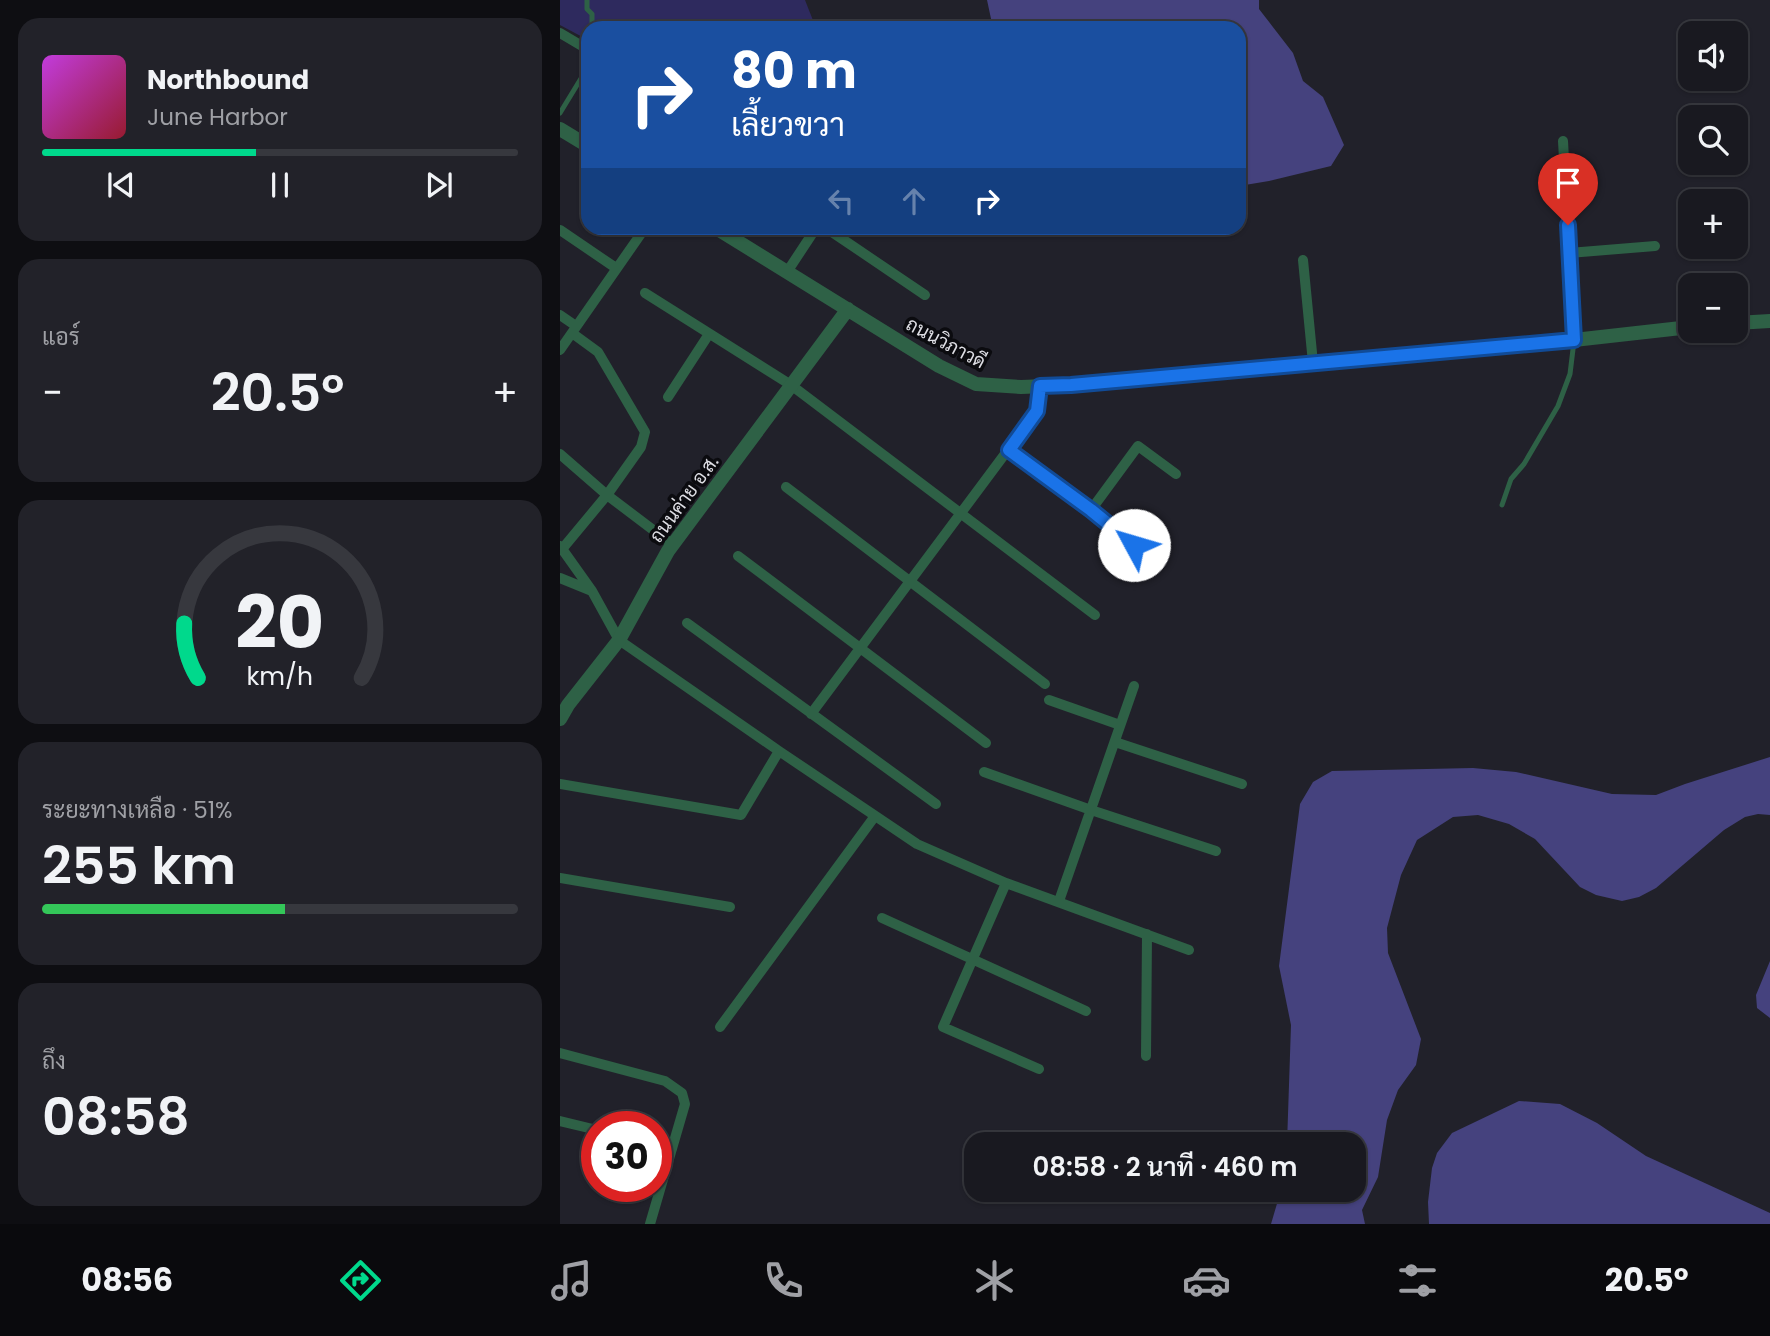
<!DOCTYPE html>
<html lang="th">
<meta charset="utf-8">
<style>
body{margin:0;font-family:Poppins,Sarabun,sans-serif;background:#222229;color:#f1f3f6;height:100vh;display:flex;flex-direction:column;font-size:26px;white-space:nowrap}
*{box-sizing:border-box;margin:0}
p{font-size:23px;color:#9fa0a5}
.icon{flex:none;width:38px;height:38px;fill:none;stroke:currentColor;stroke-width:2;stroke-linecap:round;stroke-linejoin:round}
.map{position:relative;flex:1;overflow:hidden}
.details{display:flex;flex-direction:column;gap:18px;padding:18px;background:#0e0e12;width:560px}
.details>*{flex:none}
.hud{position:absolute;left:21px;top:21px;width:665px;height:214px;border-radius:21px;box-shadow:0 2px 5px #0004,0 0 0 2px #37383e;background:#1a4fa0;color:#fff;overflow:hidden}
.tools{position:absolute;left:1118px;top:21px;display:grid;gap:14px}
.tools a{display:grid;place-items:center;width:70px;height:70px;border-radius:14px;background:#191920;box-shadow:0 2px 5px #0004,0 0 0 2px #37383e;font-size:35px}
.speed{position:absolute;left:21px;top:1111px;display:flex;gap:14px;font-size:35px;font-weight:700;text-align:center}
.speed>*{display:grid;place-content:center;width:91px;height:91px;border-radius:50%;background:#191920;box-shadow:0 2px 5px #0004,0 0 0 2px #37383e;line-height:1}
.speed .limit{border:10px solid #d22;background:#fff;color:#111}
.pin{position:absolute;display:grid;place-items:center;width:60px;height:60px;color:#fff;margin:-72px -30px;border-radius:50% 50% 50% 0;rotate:-45deg;box-shadow:0 0 7px #0007}
.pin .icon{rotate:45deg}
.me{position:absolute;width:77px;margin:-38px;rotate:309deg;stroke-linejoin:round;filter:drop-shadow(0 0 5px #0008)}
.turn{display:flex;align-items:center;gap:24px;height:147px;padding:0 35px;font-size:32px}
.turn .icon{width:91px;height:91px;stroke-width:2.5}
.turn b{display:block;font-size:49px;line-height:60px}
.lanes{display:flex;align-items:center;height:66px;padding:0 35px;background:#0003;justify-content:center;gap:35px;direction:ltr}
.lanes .off{opacity:.35}
.big{font-size:52px;font-weight:600;line-height:1.1}
.details .card{flex:1;display:flex;flex-direction:column;justify-content:center;gap:10px;min-width:0;padding:0 24px;border-radius:21px;background:#222229}
.details .dial{align-items:center;gap:0}
.dial svg{height:182px;overflow:visible;fill:none;stroke:#37383e;stroke-width:7;stroke-linecap:round;text-anchor:middle}
.dial text{fill:#f1f3f6;stroke:none}
.song{display:flex;align-items:center;gap:21px}
.cover{width:84px;height:84px;border-radius:10px;background:linear-gradient(135deg,hsl(290 70% 55%),hsl(350 70% 35%))}
.played{height:7px;border-radius:4px;background:linear-gradient(90deg,#00d98c 45%,#37383e 45%)}
.keys{display:flex;justify-content:space-around;direction:ltr}
.heat{display:flex;justify-content:space-between;align-items:center;font-size:38px;direction:ltr}
.charge{height:10px;border-radius:5px;background:linear-gradient(90deg,#34c759 51%,#37383e 0)}
.trip{position:absolute;left:404px;top:1132px;width:402px;height:70px;border-radius:21px;background:#191920;box-shadow:0 2px 5px #0004,0 0 0 2px #37383e;font-weight:600;line-height:70px;text-align:center}
.menu{display:flex;height:112px;justify-content:space-around;align-items:center;background:#0a0a0d;color:#9fa0a5}
.menu .icon{width:49px;height:49px}
.menu .selected{color:#00d98c}
.menu b{font-size:32px;color:#f1f3f6}
main{display:flex;flex:1;min-height:0}
.map>svg:first-child{display:block}
.green{fill:#2e2a5e}
.water{fill:#45427e}
.lines{fill:none;stroke-linecap:round;stroke-linejoin:round}
.service{stroke:#2e6146;stroke-width:5}
.minor{stroke:#2e6146;stroke-width:10}
.tertiary{stroke:#2e6146;stroke-width:14}
.route-casing{stroke:#114b97;stroke-width:18}
.route{stroke:#1a73e8;stroke-width:12}
.labels{text-anchor:middle;dominant-baseline:central;stroke-width:7;stroke-linejoin:round;paint-order:stroke}
.street-label{font-size:19px;fill:#dedee4;stroke:#0b0b0f}
</style>
<main>
<section class="details">
<div class="card">
<div class="song"><i class="cover"></i><div><b>Northbound</b><p>June Harbor</p></div></div>
<div class="played"></div>
<div class="keys"><svg class="icon" aria-label="previous" viewBox="0 0 24 24"><path d="M18 5L8 12l10 7zM5 5v14"/></svg><svg class="icon" aria-label="pause" viewBox="0 0 24 24"><path d="M8 5v14M16 5v14"/></svg><svg class="icon" aria-label="next" viewBox="0 0 24 24"><path d="M6 5l10 7-10 7zM19 5v14"/></svg></div>
</div>
<div class="card"><p>แอร์</p>
<div class="heat"><a>−</a><b class="big">20.5°</b><a>+</a></div>
</div>
<div class="card dial"><svg viewBox="0 0 100 80">
<path d="M14 69A42 42 0 1 1 86 69"/>
<path d="M14 69A42 42 0 0 1 8 45" stroke="#00d98c"/>
<text x="50" y="56" font-size="32" font-weight="700">20</text>
<text x="50" y="72" font-size="11">km/h</text>
</svg></div>
<div class="card"><p>ระยะทางเหลือ · 51%</p><b class="big">255 km</b><div class="charge"></div></div>
<div class="card"><p>ถึง</p><b class="big">08:58</b></div>
</section>
<div class="map">
<svg width="1210" height="1224" viewBox="0 0 1210 1224">
<rect width="100%" height="100%" fill="#21212a"/>
<!-- green -->
<path class="green" d="M 0,0 L 245,0 L 256,28 L 107,28 L 61,22 L 60,28 L 28,28 L 28,40 L 0,25 Z"/>
<!-- water -->
<path class="water" d="M 427,0 L 699,0 L 699,9 L 733,53 L 743,81 L 763,97 L 784,145 L 771,166 L 709,181 L 679,186 L 679,28 L 433,28 Z
M 1210,757 L 1210,815 L 1198,814 L 1185,817 L 1164,830 L 1096,888 L 1079,897 L 1062,901 L 1036,895 L 1020,887 L 975,839 L 949,824 L 918,815 L 893,817 L 857,840 L 841,875 L 827,928 L 828,953 L 861,1039 L 856,1065 L 838,1090 L 827,1120 L 818,1177 L 802,1210 L 805,1224 L 711,1224 L 721,1190 L 794,1190 L 794,1144 L 727,1144 L 731,1025 L 719,966 L 740,804 L 753,782 L 772,771 L 913,768 L 956,772 L 1052,794 L 1096,795 L 1125,784 Z
M 1210,961 L 1210,1018 L 1197,1008 L 1196,995 Z
M 959,1101 L 1000,1104 L 1037,1123 L 1086,1156 L 1210,1213 L 1210,1224 L 869,1224 L 868,1202 L 872,1168 L 877,1153 L 892,1133 Z"/>
<g class="lines">
<!-- service -->
<path class="service" d="M 27,0 L 27,9 L 32,14 L 32,28
M 0,113 L 28,67
M 942,505 L 951,479 L 964,464 L 998,406 L 1010,374 L 1014,341"/>
<!-- minor -->
<path class="minor" d="M 0,33 L 22,46
M 1003,141 L 1014,340
M 266,228 L 365,295
M 0,230 L 56,268
M 1009,253 L 1095,246
M 743,260 L 753,363
M 227,272 L 256,228
M 85,293 L 231,385 L 535,615
M 0,315 L 16,326
M 0,350 L 85,228
M 108,397 L 149,334
M 449,450 L 531,510 L 574,545
M 0,454 L 47,495 L 113,545
M 226,487 L 485,684
M 531,510 L 578,446 L 616,474
M 0,546 L 32,591 L 59,640 L 219,751 L 357,844 L 446,883 L 629,950
M 3,548 L 47,495 L 81,447 L 85,432 L 38,352 L 12,333
M 178,556 L 426,743
M 0,578 L 32,591
M 127,623 L 376,804
M 489,700 L 560,725
M 251,714 L 477,411 L 480,386
M 555,742 L 682,784
M 424,772 L 531,810 L 656,851
M 0,784 L 181,815 L 219,751
M 0,878 L 170,907
M 446,883 L 383,1027 L 479,1069
M 499,901 L 574,686
M 322,918 L 526,1011
M 160,1027 L 315,816
M 0,1053 L 105,1081 L 122,1093 L 125,1104 L 90,1224
M 586,1056 L 587,934
M 0,1121 L 37,1130
M 96,1145 L 112,1149"/>
<!-- tertiary -->
<path class="tertiary" d="M 0,129 L 28,146
M 156,228 L 379,366 L 416,384 L 461,387 L 511,385 L 1014,340 L 1130,327
M 1176,323 L 1210,321
M 0,719 L 8,705 L 59,640 L 108,551 L 288,309"/>
</g>
<g class="lines">
<!-- route casing -->
<g class="route-casing">
<path id="route" d="M 574,545 L 531,510 L 449,450 L 477,411 L 480,386 L 511,385 L 1014,340 L 1008,225"/>
</g>
<!-- route -->
<use href="#route" class="route"/>
</g>
<g class="labels">
<!-- street labels -->
<g class="street-label">
<text transform="translate(386 343) rotate(28)">ถนนวิภาวดี</text>
<text transform="translate(124 499) rotate(-54)">ถนนค่าย อ.ส.</text>
</g>
</g>
</svg>
<div class="tools">
<a><svg class="icon" aria-label="sound" viewBox="0 0 24 24"><path d="M4 9h4l5-4v14l-5-4H4zM17 9q2 3 0 6"/></svg></a>
<a><svg class="icon" aria-label="search" viewBox="0 0 24 24"><circle cx="10" cy="10" r="6"/><path d="M15 15l6 6"/></svg></a>
<a>+</a>
<a>−</a>
</div>
<div class="speed"><div class="limit">30</div></div>
<div class="pin" style="left:1008px;top:225px;background:#d93025"><svg class="icon" aria-label="arrive" viewBox="0 0 24 24"><path d="M6 21V4h12l-3 4 3 4H6"/></svg></div>
<svg class="me" style="left:574px;top:545px" viewBox="-20 -20 40 40"><circle r="19" fill="#fff"/><path d="M0-13L10 11 0 6-10 11z" fill="#1a73e8"/></svg>
<div class="trip">08:58 · 2 นาที · 460 m</div>
<div class="hud">
<div class="turn"><svg class="icon" aria-label="right" viewBox="0 0 24 24"><path d="M7 20v-9h11M14 6l5 5-5 5"/></svg><div><b>80 m</b>เลี้ยวขวา</div></div>
<div class="lanes"><svg class="icon off" aria-label="left" viewBox="0 0 24 24"><path d="M17 20v-9H6M10 6l-5 5 5 5"/></svg><svg class="icon off" aria-label="ahead" viewBox="0 0 24 24"><path d="M12 20V5M6 11l6-6 6 6"/></svg><svg class="icon" aria-label="right" viewBox="0 0 24 24"><path d="M7 20v-9h11M14 6l5 5-5 5"/></svg></div>
</div>
</div>
</main>
<nav class="menu">
<b>08:56</b>
<svg class="icon selected" aria-label="directions" viewBox="0 0 24 24"><path d="M12 3l9 9-9 9-9-9zM9 14v-3h6M13 9l2 2-2 2"/></svg>
<svg class="icon" aria-label="music" viewBox="0 0 24 24"><path d="M9 18V5l10-2v13"/><circle cx="6" cy="18" r="3"/><circle cx="16" cy="16" r="3"/></svg>
<svg class="icon" aria-label="phone" viewBox="0 0 24 24"><path d="M5 4h4l2 5-3 2q2 4 5 5l2-3 5 2v4C11 20 4 13 5 4z"/></svg>
<svg class="icon" aria-label="climate" viewBox="0 0 24 24"><path d="M12 3v18M4 7l16 10M4 17L20 7"/></svg>
<svg class="icon" aria-label="car" viewBox="0 0 24 24"><path d="M5 17H2v-5l4-1 3-4h7l3 4 3 1v5h-3M9 17h6M6 11h13"/><circle cx="7" cy="17" r="2"/><circle cx="17" cy="17" r="2"/></svg>
<svg class="icon" aria-label="filters" viewBox="0 0 24 24"><path d="M4 7h16M4 17h16"/><circle cx="9" cy="7" r="2"/><circle cx="15" cy="17" r="2"/></svg>
<b>20.5°</b>
</nav>
